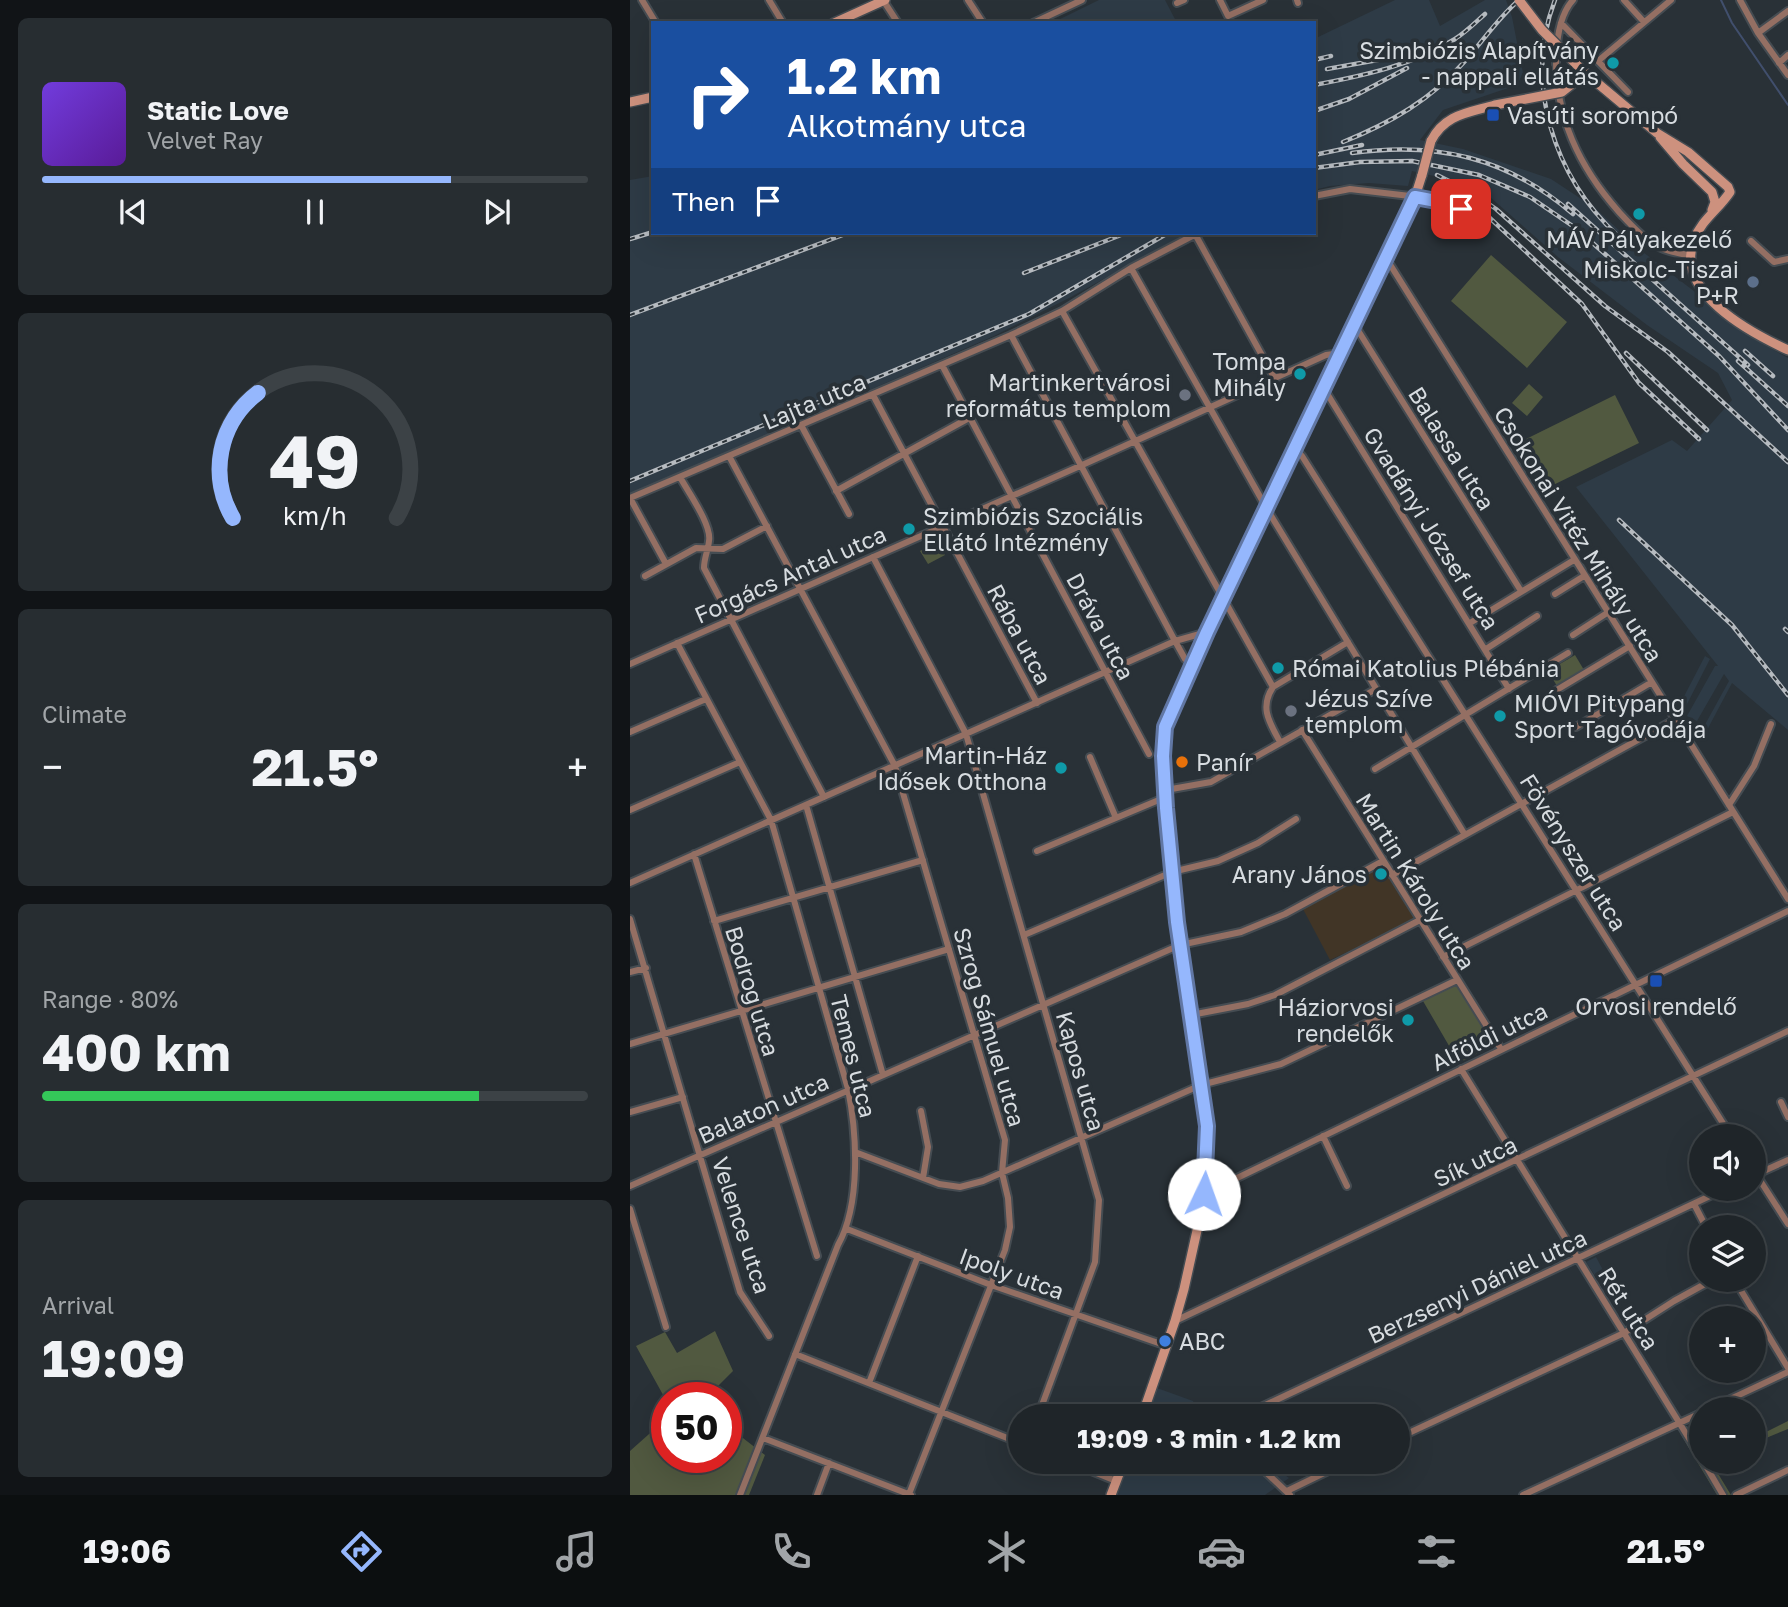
<!DOCTYPE html>
<meta charset="utf-8">
<style>
body{margin:0;font-family:"Golos Text",sans-serif;background:#272d31;color:#f1f3f6;height:100vh;display:flex;flex-direction:column;font-size:26px;white-space:nowrap}
*{box-sizing:border-box;margin:0}
p{font-size:23px;color:#a1a5a8}
.icon{flex:none;width:38px;height:38px;fill:none;stroke:currentColor;stroke-width:2;stroke-linecap:round;stroke-linejoin:round}
.map{position:relative;flex:1;overflow:hidden}
.sheet{display:flex;flex-direction:column;gap:18px;padding:18px;background:#111417;width:630px}
.sheet>*{flex:none}
.top-card{position:absolute;left:21px;top:21px;width:665px;height:214px;border-radius:0px;box-shadow:0 7px 28px #0002,0 0 0 2px #3c4246;background:#1a4fa0;color:#fff;overflow:hidden}
.fabs{position:absolute;left:1059px;top:1124px;display:grid;gap:14px}
.fabs a{display:grid;place-items:center;width:77px;height:77px;border-radius:50%;background:#1f2529;box-shadow:0 7px 28px #0002,0 0 0 2px #3c4246;font-size:35px}
.speed{position:absolute;left:21px;top:1382px;display:flex;gap:14px;font-size:35px;font-weight:700;text-align:center}
.speed>*{display:grid;place-content:center;width:91px;height:91px;border-radius:50%;background:#1f2529;box-shadow:0 7px 28px #0002,0 0 0 2px #3c4246;line-height:1}
.speed .limit{border:10px solid #d22;background:#fff;color:#111}
.pin{position:absolute;display:grid;place-items:center;width:60px;height:60px;color:#fff;margin:-30px;border-radius:14px;box-shadow:0 4px 10px #0006}
.me{position:absolute;width:77px;margin:-38px;rotate:3deg;stroke-linejoin:round;filter:drop-shadow(0 0 5px #0008)}
.turn{display:flex;align-items:center;gap:24px;height:147px;padding:0 21px;font-size:32px}
.turn .icon{width:91px;height:91px;stroke-width:2.5}
.turn b{display:block;font-size:49px;line-height:60px}
.then{display:flex;align-items:center;height:66px;padding:0 21px;background:#0003;gap:14px;font-size:26px}
.big{font-size:52px;font-weight:700;line-height:1.1}
.sheet .card{flex:1;display:flex;flex-direction:column;justify-content:center;gap:10px;min-width:0;padding:0 24px;border-radius:10px;background:#272d31}
.sheet .dial{align-items:center;gap:0}
.dial svg{height:182px;overflow:visible;fill:none;stroke:#3c4246;stroke-width:7;stroke-linecap:round;text-anchor:middle}
.dial text{fill:#f1f3f6;stroke:none}
.song{display:flex;align-items:center;gap:21px}
.cover{width:84px;height:84px;border-radius:10px;background:linear-gradient(135deg,hsl(260 70% 55%),hsl(270 70% 35%))}
.played{height:7px;border-radius:4px;background:linear-gradient(90deg,#95b7fd 75%,#3c4246 75%)}
.keys{display:flex;justify-content:space-around;direction:ltr}
.heat{display:flex;justify-content:space-between;align-items:center;font-size:38px;direction:ltr}
.charge{height:10px;border-radius:5px;background:linear-gradient(90deg,#34c759 80%,#3c4246 0)}
.trip{position:absolute;left:378px;top:1404px;width:402px;height:70px;border-radius:35px;background:#1f2529;box-shadow:0 7px 28px #0002,0 0 0 2px #3c4246;font-weight:700;line-height:70px;text-align:center}
.tab-bar{display:flex;height:112px;justify-content:space-around;align-items:center;background:#0c0f10;color:#a1a5a8}
.tab-bar .icon{width:49px;height:49px}
.tab-bar .selected{color:#95b7fd}
.tab-bar b{font-size:32px;color:#f1f3f6}
main{display:flex;flex:1;min-height:0}
.map>svg:first-child{display:block}
.built{fill:#2e3b46}
.education{fill:#413526}
.green{fill:#515940}
.lines{fill:none;stroke-linecap:round;stroke-linejoin:round}
.stream{stroke:#414f6d;stroke-width:2}
.street-casing{stroke:#454c52;stroke-width:10}
.secondary-casing{stroke:#454c52;stroke-width:12}
.street{stroke:#946f63;stroke-width:6}
.secondary{stroke:#cd917e;stroke-width:9}
.rail-casing{stroke:#b6bbc0;stroke-width:4.5}
.rail{stroke:#293137;stroke-width:2;stroke-dasharray:5;stroke-linecap:butt}
.secondary-bridge-casing{stroke:#454c52;stroke-width:12;stroke-linecap:butt}
.secondary-bridge{stroke:#cd917e;stroke-width:9}
.route-casing{stroke:#6177a4;stroke-width:18}
.route{stroke:#95b7fd;stroke-width:12}
.culture-dot{fill:#0f9aa8;stroke:#293137;stroke-width:2.5}
.transit-dot{fill:#1a4fb4;stroke:#293137;stroke-width:2.5}
.service-dot{fill:#5c6f8a;stroke:#293137;stroke-width:2.5}
.worship-dot{fill:#6b7280;stroke:#293137;stroke-width:2.5}
.food-dot{fill:#e8710a;stroke:#293137;stroke-width:2.5}
.shop-dot{fill:#3f7fe0;stroke:#293137;stroke-width:2.5}
.labels{text-anchor:middle;dominant-baseline:central;stroke-width:7;stroke-linejoin:round;paint-order:stroke}
.poi-label{font-size:23px;fill:#d7dce0;stroke:#293137;text-anchor:end}
.street-label{font-size:23px;fill:#d7dce0;stroke:#293137}
</style>
<main>
<section class="sheet">
<div class="card">
<div class="song"><i class="cover"></i><div><b>Static Love</b><p>Velvet Ray</p></div></div>
<div class="played"></div>
<div class="keys"><svg class="icon" aria-label="previous" viewBox="0 0 24 24"><path d="M18 5L8 12l10 7zM5 5v14"/></svg><svg class="icon" aria-label="pause" viewBox="0 0 24 24"><path d="M8 5v14M16 5v14"/></svg><svg class="icon" aria-label="next" viewBox="0 0 24 24"><path d="M6 5l10 7-10 7zM19 5v14"/></svg></div>
</div>
<div class="card dial"><svg viewBox="0 0 100 80">
<path d="M14 69A42 42 0 1 1 86 69"/>
<path d="M14 69A42 42 0 0 1 25 14" stroke="#95b7fd"/>
<text x="50" y="56" font-size="32" font-weight="700">49</text>
<text x="50" y="72" font-size="11">km/h</text>
</svg></div>
<div class="card"><p>Climate</p>
<div class="heat"><a>−</a><b class="big">21.5°</b><a>+</a></div>
</div>
<div class="card"><p>Range · 80%</p><b class="big">400 km</b><div class="charge"></div></div>
<div class="card"><p>Arrival</p><b class="big">19:09</b></div>
</section>
<div class="map">
<svg width="1158" height="1495" viewBox="0 0 1158 1495">
<rect width="100%" height="100%" fill="#293137"/>
<!-- built -->
<path class="built" d="M 469,0 L 535,0 L 547,23 L 422,23 Z
M 765,0 L 799,0 L 810,26 L 855,0 L 876,0 L 882,17 L 893,73 L 887,85 L 813,110 L 790,140 L 833,149 L 921,179 L 965,208 L 1009,249 L 1133,344 L 1158,358 L 1158,730 L 1102,683 L 1076,732 L 1072,730 L 1099,681 L 1094,674 L 1067,721 L 1057,716 L 1085,666 L 1088,666 L 946,487 L 1042,440 L 1057,451 L 1102,400 L 1088,373 L 1017,325 L 928,257 L 860,197 L 826,181 L 782,171 L 778,186 L 739,183 L 700,186 L 684,190 L 684,39 Z
M 23,176 L 23,233 L 557,233 L 441,297 L 364,336 L 0,494 L 0,180 Z
M 1075,656 L 1080,659 L 1055,708 L 1049,706 Z
M 966,1257 L 974,1272 L 966,1277 L 956,1262 Z
M 527,1388 L 563,1401 L 570,1416 L 516,1416 Z
M 498,1461 L 635,1461 L 659,1478 L 635,1495 L 484,1495 Z"/>
<!-- education -->
<path class="education" d="M 751,866 L 785,920 L 700,960 L 673,909 Z"/>
<!-- green -->
<path class="green" d="M 861,255 L 937,322 L 897,368 L 821,301 Z
M 899,384 L 913,397 L 897,416 L 882,403 Z
M 985,395 L 1009,443 L 915,489 L 892,441 Z
M 307,541 L 315,555 L 298,564 L 290,551 Z
M 945,655 L 954,670 L 927,686 L 918,671 Z
M 826,985 L 864,1045 L 829,1063 L 793,1001 Z
M 85,1331 L 103,1371 L 76,1398 L 37,1398 L 37,1402 L 6,1346 L 35,1332 L 47,1353 Z
M 37,1418 L 37,1458 L 96,1458 L 96,1425 L 135,1455 L 119,1495 L 0,1495 L 0,1451 Z
M 1158,1421 L 1158,1429 L 1124,1443 L 1124,1438 Z
M 1062,1427 L 1071,1442 L 1071,1461 L 1083,1461 L 1084,1467 L 1101,1495 L 1087,1495 L 1050,1433 Z"/>
<g class="lines">
<!-- stream -->
<path class="stream" d="M 1091,0 L 1102,23 L 1158,105"/>
<!-- street casing -->
<g class="street-casing">
<path id="street" d="M 12,0 L 26,23
M 139,0 L 153,23
M 253,0 L 268,23
M 338,0 L 353,23
M 590,0 L 598,16 L 633,0
M 667,0 L 668,3
M 943,0 C 930,14 927,37 926,56 C 925,117 949,167 989,212 C 1012,237 1025,252 1061,255
M 994,0 L 1014,22
M 1110,0 L 1128,33 L 1158,75
M 547,3 L 554,0
M 403,23 L 452,0
M 931,23 L 998,92
M 1128,33 L 1158,11
M 968,61 L 1041,0
M 1149,63 L 1158,55
M 684,196 L 720,189 L 780,196 L 822,203 L 845,220
M 565,234 L 645,379
M 1121,241 L 1144,262 L 1158,259
M 756,258 L 1158,899
M 501,268 L 637,509 L 835,835
M 432,311 L 643,687
M 724,324 L 891,591
M 381,335 L 545,641 L 555,659 L 562,665
M 312,365 L 519,754
M 693,387 L 879,689
M 243,395 L 407,703
M 171,425 L 219,514
M 664,448 L 672,456 L 1101,1136
M 99,456 L 265,766 L 375,1140 L 372,1173 L 378,1198 L 380,1227 L 375,1250 L 279,1494
M 50,477 C 58,492 82,525 79,541 C 78,551 74,558 74,568 L 194,797
M 206,491 L 339,418
M 0,498 L 381,335 L 432,311 L 501,268 L 568,233
M 0,498 L 36,564
M 243,557 L 336,734 L 469,1200 L 465,1262 L 408,1416
M 15,576 L 66,548 L 93,549 L 137,526
M 925,594 L 954,576
M 840,623 L 944,560
M 943,635 L 977,613
M 47,643 L 141,820 L 218,1089 C 227,1134 231,1204 208,1245 L 110,1495
M 856,649 L 907,616
M 0,664 L 450,466 L 696,355 L 711,353
M 925,691 L 1000,646
M 946,727 L 1022,682
M 672,730 L 871,1049
M 0,732 L 76,699
M 650,742 C 640,723 629,708 643,687 L 718,642
M 460,757 L 486,818
M 745,769 L 938,653
M 536,790 L 581,782 L 746,689
M 176,805 L 253,1075
M 1099,805 L 1124,766 L 1141,724
M 0,810 L 110,762
M 407,851 L 536,797
M 64,854 L 187,1256
M 762,875 L 1046,719
M 0,883 L 545,641 L 577,632
M 0,919 L 110,1292 L 139,1336
M 84,921 L 293,860
M 394,935 L 542,872 L 588,861 L 628,843 L 666,819
M 813,957 L 1103,812
M 0,972 L 16,968
M 561,1015 L 618,1004 L 645,995 L 790,920
M 0,1044 L 319,949
M 831,1069 L 1071,1458
M 1151,1102 L 1158,1117
M 291,1111 L 298,1147 L 293,1178
M 0,1112 L 53,1097
M 693,1136 L 717,1186
M 225,1152 L 309,1184 L 330,1187 L 353,1181 L 571,1085 L 651,1064 L 827,980
M 1124,1171 L 1158,1224
M 1125,1175 L 1158,1160
M 0,1186 L 550,945 L 611,932 L 655,914 L 753,861
M 574,1194 L 1158,911
M 1064,1204 L 1076,1227
M 0,1209 L 36,1327
M 217,1229 L 361,1285 L 537,1346
M 1104,1279 L 1158,1368
M 545,1321 L 1158,1031
M 165,1354 L 390,1443
M 239,1383 L 288,1256
M 1079,1409 L 1158,1372
M 612,1416 L 1097,1188
M 133,1438 L 281,1495
M 768,1438 L 994,1333 L 1044,1301 L 1084,1279
M 437,1461 L 486,1481
M 624,1461 L 660,1495
M 1073,1461 L 1093,1495
M 493,1463 L 510,1461
M 657,1491 L 719,1461
M 187,1495 L 199,1463
M 893,1495 L 1071,1413
M 1106,1495 L 1158,1470"/>
</g>
<!-- secondary casing -->
<g class="secondary-casing">
<path id="secondary" d="M 204,23 L 255,0
M 953,71 L 1027,133 L 1058,152 L 1098,187 L 1100,192 C 1089,209 1071,220 1064,240 C 1044,292 1119,332 1158,350
M 0,102 L 23,97
M 1030,137 L 1053,164 L 1082,192 L 1085,202 L 1082,210
M 801,141 C 815,114 838,113 865,105
M 512,1416 L 545,1321 L 554,1289 L 574,1199 L 577,1127 L 547,921 L 536,808 L 533,756 L 535,727 L 577,632 L 785,197 L 792,175
M 481,1495 L 494,1461"/>
</g>
<!-- street -->
<use href="#street" class="street"/>
<!-- secondary -->
<use href="#secondary" class="secondary"/>
<!-- rail casing -->
<g class="rail-casing">
<path id="rail" d="M 925,0 C 893,83 924,177 988,236
M 684,60 L 701,56
M 697,69 L 759,58
M 684,85 C 732,76 784,65 825,39 C 836,32 846,22 855,14
M 684,111 L 719,99 L 777,68
M 713,142 C 760,123 801,100 835,61 C 853,41 868,18 889,0
M 722,153 C 807,141 878,158 943,214
M 684,155 L 732,145
M 684,168 L 730,162 L 782,161 L 849,175 L 900,197 L 947,229 L 1089,356 L 1158,430
M 807,175 L 843,193 L 866,209 L 975,306 L 1038,352 L 1158,462
M 938,204 L 1118,365
M 848,207 L 952,304 L 1009,383 L 1069,439
M 0,239 L 23,232
M 394,273 L 496,233
M 0,315 L 218,233
M 1115,351 L 1143,376
M 996,353 L 1077,430
M 1108,361 L 1158,406
M 0,481 L 399,314 L 538,233
M 989,520 L 1102,625 L 1158,695
M 1155,629 L 1158,632"/>
</g>
<!-- rail -->
<use href="#rail" class="rail"/>
<!-- secondary-bridge casing -->
<g class="secondary-bridge-casing">
<path id="secondary-bridge" d="M 865,105 L 932,92 L 942,84 L 953,71 L 912,30 L 889,0
M 792,175 L 801,141"/>
</g>
<!-- secondary-bridge -->
<use href="#secondary-bridge" class="secondary-bridge"/>
</g>
<g class="lines">
<!-- route casing -->
<g class="route-casing">
<path id="route" d="M 574,1194 L 577,1126 L 547,922 L 536,808 L 533,756 L 535,727 L 577,632 L 785,197 L 822,204 L 831,209"/>
</g>
<!-- route -->
<use href="#route" class="route"/>
</g>
<!-- markers -->
<g class="culture-dot">
<circle cx="983" cy="63" r="7"/>
<circle cx="1009" cy="214" r="7"/>
<circle cx="670" cy="374" r="7"/>
<circle cx="279" cy="529" r="7"/>
<circle cx="648" cy="668" r="7"/>
<circle cx="870" cy="716" r="7"/>
<circle cx="431" cy="768" r="7"/>
<circle cx="751" cy="874" r="7"/>
<circle cx="778" cy="1020" r="7"/>
</g>
<g class="transit-dot">
<rect x="856" y="108" width="14" height="14" rx="3.5"/>
<rect x="1019" y="974" width="14" height="14" rx="3.5"/>
</g>
<circle class="service-dot" cx="1123" cy="282" r="7"/>
<g class="worship-dot">
<circle cx="555" cy="395" r="7"/>
<circle cx="661" cy="711" r="7"/>
</g>
<circle class="food-dot" cx="552" cy="762" r="7"/>
<circle class="shop-dot" cx="535" cy="1341" r="7"/>
<g class="labels">
<!-- poi labels -->
<g class="poi-label">
<text x="969" y="50">Szimbiózis Alapítvány<tspan x="969" dy="26">- nappali ellátás</tspan></text>
<text x="877" y="115" text-anchor="start">Vasúti sorompó</text>
<text x="1009" y="239" text-anchor="middle">MÁV Pályakezelő</text>
<text x="1109" y="269">Miskolc-Tiszai<tspan x="1109" dy="26">P+R</tspan></text>
<text x="656" y="361">Tompa<tspan x="656" dy="26">Mihály</tspan></text>
<text x="541" y="382">Martinkertvárosi<tspan x="541" dy="26">református templom</tspan></text>
<text x="293" y="516" text-anchor="start">Szimbiózis Szociális<tspan x="293" dy="26">Ellátó Intézmény</tspan></text>
<text x="662" y="668" text-anchor="start">Római Katolius Plébánia</text>
<text x="675" y="698" text-anchor="start">Jézus Szíve<tspan x="675" dy="26">templom</tspan></text>
<text x="884" y="703" text-anchor="start">MIÓVI Pitypang<tspan x="884" dy="26">Sport Tagóvodája</tspan></text>
<text x="417" y="755">Martin-Ház<tspan x="417" dy="26">Idősek Otthona</tspan></text>
<text x="566" y="762" text-anchor="start">Panír</text>
<text x="737" y="874">Arany János</text>
<text x="1026" y="1006" text-anchor="middle">Orvosi rendelő</text>
<text x="764" y="1007">Háziorvosi<tspan x="764" dy="26">rendelők</tspan></text>
<text x="549" y="1341" text-anchor="start">ABC</text>
</g>
<!-- street labels -->
<g class="street-label">
<text transform="translate(184 401) rotate(-23)">Lajta utca</text>
<text transform="translate(822 448) rotate(58)">Balassa utca</text>
<text transform="translate(802 528) rotate(58)">Gvadányi József utca</text>
<text transform="translate(949 534) rotate(58)">Csokonai Vitéz Mihály utca</text>
<text transform="translate(160 574) rotate(-24)">Forgács Antal utca</text>
<text transform="translate(471 626) rotate(62)">Dráva utca</text>
<text transform="translate(390 634) rotate(62)">Rába utca</text>
<text transform="translate(944 852) rotate(58)">Fövényszer utca</text>
<text transform="translate(786 881) rotate(58)">Martin Károly utca</text>
<text transform="translate(123 991) rotate(73)">Bodrog utca</text>
<text transform="translate(360 1027) rotate(74)">Szrog Sámuel utca</text>
<text transform="translate(859 1036) rotate(-26)">Alföldi utca</text>
<text transform="translate(224 1056) rotate(76)">Temes utca</text>
<text transform="translate(451 1071) rotate(74)">Kapos utca</text>
<text transform="translate(133 1108) rotate(-24)">Balaton utca</text>
<text transform="translate(845 1161) rotate(-25)">Sík utca</text>
<text transform="translate(112 1225) rotate(72)">Velence utca</text>
<text transform="translate(382 1273) rotate(20)">Ipoly utca</text>
<text transform="translate(847 1286) rotate(-25)">Berzsenyi Dániel utca</text>
<text transform="translate(999 1308) rotate(58)">Rét utca</text>
</g>
</g>
</svg>
<div class="fabs">
<a><svg class="icon" aria-label="sound" viewBox="0 0 24 24"><path d="M4 9h4l5-4v14l-5-4H4zM17 9q2 3 0 6"/></svg></a>
<a><svg class="icon" aria-label="layers" viewBox="0 0 24 24"><path d="M12 4l9 5-9 5-9-5zM3 14l9 5 9-5"/></svg></a>
<a>+</a>
<a>−</a>
</div>
<div class="speed"><div class="limit">50</div></div>
<div class="pin" style="left:831px;top:209px;background:#d93025"><svg class="icon" aria-label="arrive" viewBox="0 0 24 24"><path d="M6 21V4h12l-3 4 3 4H6"/></svg></div>
<svg class="me" style="left:574px;top:1194px" viewBox="-20 -20 40 40"><circle r="19" fill="#fff"/><path d="M0-13L10 11 0 6-10 11z" fill="#95b7fd"/></svg>
<div class="trip">19:09 · 3 min · 1.2 km</div>
<div class="top-card">
<div class="turn"><svg class="icon" aria-label="right" viewBox="0 0 24 24"><path d="M7 20v-9h11M14 6l5 5-5 5"/></svg><div><b>1.2 km</b>Alkotmány utca</div></div>
<div class="then">Then<svg class="icon" aria-label="arrive" viewBox="0 0 24 24"><path d="M6 21V4h12l-3 4 3 4H6"/></svg></div>
</div>
</div>
</main>
<nav class="tab-bar">
<b>19:06</b>
<svg class="icon selected" aria-label="directions" viewBox="0 0 24 24"><path d="M12 3l9 9-9 9-9-9zM9 14v-3h6M13 9l2 2-2 2"/></svg>
<svg class="icon" aria-label="music" viewBox="0 0 24 24"><path d="M9 18V5l10-2v13"/><circle cx="6" cy="18" r="3"/><circle cx="16" cy="16" r="3"/></svg>
<svg class="icon" aria-label="phone" viewBox="0 0 24 24"><path d="M5 4h4l2 5-3 2q2 4 5 5l2-3 5 2v4C11 20 4 13 5 4z"/></svg>
<svg class="icon" aria-label="climate" viewBox="0 0 24 24"><path d="M12 3v18M4 7l16 10M4 17L20 7"/></svg>
<svg class="icon" aria-label="car" viewBox="0 0 24 24"><path d="M5 17H2v-5l4-1 3-4h7l3 4 3 1v5h-3M9 17h6M6 11h13"/><circle cx="7" cy="17" r="2"/><circle cx="17" cy="17" r="2"/></svg>
<svg class="icon" aria-label="filters" viewBox="0 0 24 24"><path d="M4 7h16M4 17h16"/><circle cx="9" cy="7" r="2"/><circle cx="15" cy="17" r="2"/></svg>
<b>21.5°</b>
</nav>
